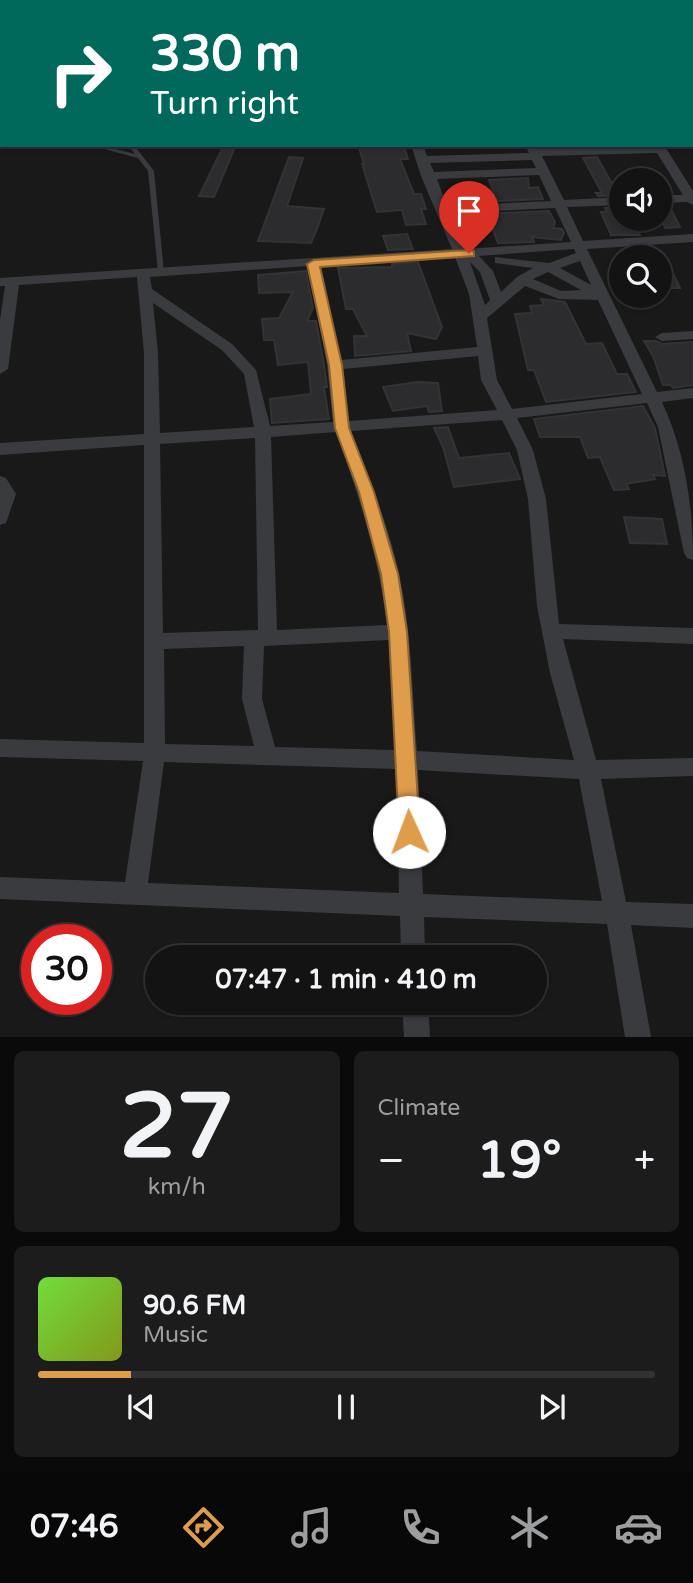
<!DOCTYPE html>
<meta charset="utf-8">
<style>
body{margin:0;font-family:"Varela Round",sans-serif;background:#1c1c1d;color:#f1f3f6;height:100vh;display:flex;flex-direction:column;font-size:26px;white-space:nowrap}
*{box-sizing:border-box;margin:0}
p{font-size:23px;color:#9d9ea0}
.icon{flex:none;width:38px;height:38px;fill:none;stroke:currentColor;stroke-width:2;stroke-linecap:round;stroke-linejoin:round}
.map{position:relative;height:1037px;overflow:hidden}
.drawer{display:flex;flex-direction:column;gap:14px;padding:14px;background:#0a0a0b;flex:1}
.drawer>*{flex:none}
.guide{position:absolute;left:0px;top:0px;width:693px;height:147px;box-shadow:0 2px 5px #0004,0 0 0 2px #323234;background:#00695c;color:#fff;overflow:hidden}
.controls{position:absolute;left:609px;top:168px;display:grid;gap:14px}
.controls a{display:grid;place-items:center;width:63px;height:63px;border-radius:50%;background:#131314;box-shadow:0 2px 5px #0004,0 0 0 2px #323234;font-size:35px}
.speed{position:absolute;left:21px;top:924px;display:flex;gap:14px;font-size:35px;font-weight:700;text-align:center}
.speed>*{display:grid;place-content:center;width:91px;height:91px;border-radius:50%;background:#131314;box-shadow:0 2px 5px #0004,0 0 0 2px #323234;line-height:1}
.speed .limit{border:10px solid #d22;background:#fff;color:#111}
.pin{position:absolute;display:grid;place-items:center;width:60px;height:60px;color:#fff;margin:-72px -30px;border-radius:50% 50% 50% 0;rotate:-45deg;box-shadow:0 0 7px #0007}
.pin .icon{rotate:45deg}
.me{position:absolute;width:77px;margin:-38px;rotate:358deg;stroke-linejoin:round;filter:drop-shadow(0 0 5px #0008)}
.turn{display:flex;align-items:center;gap:24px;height:147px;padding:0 35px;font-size:32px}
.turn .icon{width:91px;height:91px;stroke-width:2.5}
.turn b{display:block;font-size:49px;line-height:60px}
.big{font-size:52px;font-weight:800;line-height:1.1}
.drawer .widget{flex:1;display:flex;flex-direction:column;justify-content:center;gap:10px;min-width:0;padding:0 24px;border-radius:10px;background:#1c1c1d}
.drawer .dial{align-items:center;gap:0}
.dial b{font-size:91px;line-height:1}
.song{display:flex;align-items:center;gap:21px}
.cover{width:84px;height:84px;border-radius:10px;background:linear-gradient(135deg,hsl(100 70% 55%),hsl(70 70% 35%))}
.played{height:7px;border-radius:4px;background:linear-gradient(90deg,#df9d4c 15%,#323234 15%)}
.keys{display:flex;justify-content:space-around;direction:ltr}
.heat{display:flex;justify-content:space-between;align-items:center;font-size:38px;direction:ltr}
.drawer .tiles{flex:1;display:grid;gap:14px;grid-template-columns:1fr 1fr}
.widget:last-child{grid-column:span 2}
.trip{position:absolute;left:145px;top:945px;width:402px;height:70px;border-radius:35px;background:#131314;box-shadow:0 2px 5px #0004,0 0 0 2px #323234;font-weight:800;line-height:70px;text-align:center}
.tabs{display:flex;height:112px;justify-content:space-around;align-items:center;background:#080808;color:#9d9ea0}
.tabs .icon{width:49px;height:49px}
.tabs .active{color:#df9d4c}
.tabs b{font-size:32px;color:#f1f3f6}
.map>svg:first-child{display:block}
.building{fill:#2c2c2e;stroke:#333336;stroke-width:2}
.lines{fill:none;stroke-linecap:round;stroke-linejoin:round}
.lane{fill:#3a3b3f;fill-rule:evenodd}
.street{fill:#3a3b3f;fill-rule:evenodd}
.route{fill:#df9d4c;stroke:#916631;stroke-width:2}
</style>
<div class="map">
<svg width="693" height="1037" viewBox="0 0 693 1037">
<rect width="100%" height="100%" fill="#19191a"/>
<!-- building -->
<path class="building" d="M 224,145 L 235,147 L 214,197 L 199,196 Z
M 404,146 L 408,159 L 400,159 L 414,194 L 421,194 L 426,209 L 421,209 L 426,224 L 406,225 L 402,210 L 377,212 L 362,164 L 364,164 L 359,148 Z
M 289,157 L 303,158 L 287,206 L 324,209 L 317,229 L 311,243 L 258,241 Z
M 597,157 L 611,182 L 621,182 L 621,195 L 598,196 L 596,193 L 602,193 L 583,158 Z
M 528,178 L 529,188 L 538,187 L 543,199 L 472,202 L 496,199 L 489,180 Z
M 660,205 L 669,205 L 680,227 L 665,228 L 660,216 Z
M 605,208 L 621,208 L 621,219 L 633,219 L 640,235 L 611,235 L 601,212 L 607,212 Z
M 549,211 L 555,222 L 553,228 L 562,229 L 564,233 L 561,240 L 532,237 L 534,242 L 498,243 L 493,230 L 461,232 L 454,215 Z
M 407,234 L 413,249 L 388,250 L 383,236 Z
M 418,262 L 442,327 L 436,339 L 407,333 L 411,351 L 355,356 L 354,336 L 367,336 L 353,309 L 346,309 L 338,268 L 392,267 L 392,264 Z
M 306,271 L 313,308 L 307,321 L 316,321 L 324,365 L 327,387 L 324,387 L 329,419 L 272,423 L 270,399 L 311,394 L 308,362 L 278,365 L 274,340 L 264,340 L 262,319 L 279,318 L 293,292 L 259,293 L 258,275 Z
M 660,271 L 672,271 L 680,288 L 660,288 Z
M 541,299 L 565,302 L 586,344 L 602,343 L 617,374 L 627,374 L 636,392 L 546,402 L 534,370 L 528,370 L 515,314 L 532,313 L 530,306 L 544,305 Z
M 644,341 L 656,341 L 662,344 L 693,342 L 693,385 L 673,388 L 671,385 L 663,385 L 653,356 Z
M 417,382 L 438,383 L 442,411 L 429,412 L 427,406 L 393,411 L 383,387 Z
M 643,406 L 655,428 L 665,476 L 653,475 L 655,479 L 626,484 L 629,489 L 614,490 L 600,457 L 588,458 L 580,437 L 540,437 L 534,419 Z
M 448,427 L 459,458 L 509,453 L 520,479 L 454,487 L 443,447 L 434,428 Z
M 624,517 L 662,519 L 667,544 L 630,543 Z"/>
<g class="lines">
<!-- lane -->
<path class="lane" d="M 0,2 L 2,2 L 2,6 L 0,6 Z
M 0,74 L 2,74 L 2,78 L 0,79 Z
M 0,129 L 2,129 L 2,133 L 0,133 Z
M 89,145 L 100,145 L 135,154 L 128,145 L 134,145 L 154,171 L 164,272 L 163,273 L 161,274 L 158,272 L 148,171 L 138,158 Z"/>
<!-- street -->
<path class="street" d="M 0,0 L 25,0 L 26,2 L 2,3 Z
M 49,0 L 60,0 L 48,2 Z
M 137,0 L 147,0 L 137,2 Z
M 232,0 L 242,0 L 231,2 Z
M 359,0 L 369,0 L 359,2 Z
M 445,0 L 455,0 L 455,2 L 445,2 Z
M 523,0 L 533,0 L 533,2 L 523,2 Z
M 602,0 L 612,0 L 612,2 L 602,2 Z
M 636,0 L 646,0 L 636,2 Z
M 691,53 L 693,53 L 693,59 L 691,59 Z
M 411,145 L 423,145 L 427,156 L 529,153 L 525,145 L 537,145 L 539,149 L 664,145 L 693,191 L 693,205 L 687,202 L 660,203 L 660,195 L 683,195 L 657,153 L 542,156 L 564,200 L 621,197 L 621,205 L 567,207 L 583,241 L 693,234 L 693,242 L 587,249 L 657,392 L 693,388 L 693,398 L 662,402 C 685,451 693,506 693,560 L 687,558 L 684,553 L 658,427 L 647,403 L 517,418 L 533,450 L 546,499 L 559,624 L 693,628 L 693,644 L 563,639 L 596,760 L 693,758 L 693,776 L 601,779 L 626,902 L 693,904 L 693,928 L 631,925 L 651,1037 L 625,1037 L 607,924 L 424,917 L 425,957 L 401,957 L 400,916 L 0,899 L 0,877 L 125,882 L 143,761 L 0,757 L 0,739 L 144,743 L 144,445 L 0,455 L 0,443 L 144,434 L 144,353 L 137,277 L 19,285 L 8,369 L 0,374 L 0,320 L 5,286 L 0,286 L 0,278 L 452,249 L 421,176 ZM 532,160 L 536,168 L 434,172 L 430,163 ZM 539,175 L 551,201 L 447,206 L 437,179 ZM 555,208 L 571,242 L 465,249 L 450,213 ZM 574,249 L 576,253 L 549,263 L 495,257 L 495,263 L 533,268 L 517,277 L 501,292 L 493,271 L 479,256 ZM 455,257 L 469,294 L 477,347 L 341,360 L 321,266 ZM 580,261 L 591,285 L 560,268 ZM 470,262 L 480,272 L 490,300 L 485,305 ZM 308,266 L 327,365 L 333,422 L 270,426 L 256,370 L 232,344 L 152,289 L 150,277 ZM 548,272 L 581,290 L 561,291 L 533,279 ZM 525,286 L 559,299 L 598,300 L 642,394 L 512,409 L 497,380 L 487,318 ZM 153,303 L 222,350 L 244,374 L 254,427 L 160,433 L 158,353 ZM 478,356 L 481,380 L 497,410 L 349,421 L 343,369 ZM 502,420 L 517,450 L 528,499 L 537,606 L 550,673 L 574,760 L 417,751 C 412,693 412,632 399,574 C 389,526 369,478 351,431 ZM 336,432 C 359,496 379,558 387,625 L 277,630 L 271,437 ZM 255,438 L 258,630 L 163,633 L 160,444 ZM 389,640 L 396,750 L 275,747 L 262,699 L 264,646 ZM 244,646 L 242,699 L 254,746 L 165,744 L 164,649 ZM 164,762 L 397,769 L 399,893 L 148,883 ZM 418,770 L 579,779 L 602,901 L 423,894 Z
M 693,331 L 693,339 L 662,341 L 655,337 L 662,333 Z
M 0,476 L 6,478 L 16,494 L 6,523 L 0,525 Z
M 402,1003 L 428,1003 L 430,1037 L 404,1037 Z"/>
</g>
<!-- route -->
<path class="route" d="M 469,250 L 474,251 L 474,256 L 320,267 L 342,365 L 349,428 L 374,492 L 398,574 L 407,632 L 420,832 L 417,839 L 409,841 L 402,839 L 399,832 L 389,632 L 381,574 L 359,492 L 335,428 L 329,365 L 307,264 L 314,260 Z"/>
</svg>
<div class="controls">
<a><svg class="icon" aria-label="sound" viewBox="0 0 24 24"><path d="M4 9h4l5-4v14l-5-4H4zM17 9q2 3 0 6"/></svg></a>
<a><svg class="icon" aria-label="search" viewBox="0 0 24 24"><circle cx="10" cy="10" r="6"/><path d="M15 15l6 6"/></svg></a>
</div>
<div class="speed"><div class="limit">30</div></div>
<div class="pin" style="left:469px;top:253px;background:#d93025"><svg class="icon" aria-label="arrive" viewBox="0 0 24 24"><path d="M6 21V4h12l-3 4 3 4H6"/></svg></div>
<svg class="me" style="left:409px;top:832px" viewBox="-20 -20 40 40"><circle r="19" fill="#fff"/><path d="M0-13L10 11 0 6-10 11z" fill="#df9d4c"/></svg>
<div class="trip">07:47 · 1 min · 410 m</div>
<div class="guide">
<div class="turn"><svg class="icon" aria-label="right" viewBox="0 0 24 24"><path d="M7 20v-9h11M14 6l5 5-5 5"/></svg><div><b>330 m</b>Turn right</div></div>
</div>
</div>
<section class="drawer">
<div class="tiles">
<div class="widget dial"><b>27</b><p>km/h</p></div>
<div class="widget"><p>Climate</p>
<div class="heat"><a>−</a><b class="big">19°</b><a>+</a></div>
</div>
<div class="widget">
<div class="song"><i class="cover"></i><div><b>90.6 FM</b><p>Music</p></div></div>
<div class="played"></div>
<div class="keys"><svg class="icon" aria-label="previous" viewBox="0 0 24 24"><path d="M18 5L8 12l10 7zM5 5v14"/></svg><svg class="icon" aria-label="pause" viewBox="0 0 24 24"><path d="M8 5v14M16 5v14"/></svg><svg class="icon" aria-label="next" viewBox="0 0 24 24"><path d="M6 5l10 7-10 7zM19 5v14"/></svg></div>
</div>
</div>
</section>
<nav class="tabs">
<b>07:46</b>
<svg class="icon active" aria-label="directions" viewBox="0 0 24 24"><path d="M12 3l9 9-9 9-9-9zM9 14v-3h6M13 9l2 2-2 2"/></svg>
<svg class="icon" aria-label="music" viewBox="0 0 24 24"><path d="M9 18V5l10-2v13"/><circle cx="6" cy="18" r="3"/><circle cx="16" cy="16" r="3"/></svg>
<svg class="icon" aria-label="phone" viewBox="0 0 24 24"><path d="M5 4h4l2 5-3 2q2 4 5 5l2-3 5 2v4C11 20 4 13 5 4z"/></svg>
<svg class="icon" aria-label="climate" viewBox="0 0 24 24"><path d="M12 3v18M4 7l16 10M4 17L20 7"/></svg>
<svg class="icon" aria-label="car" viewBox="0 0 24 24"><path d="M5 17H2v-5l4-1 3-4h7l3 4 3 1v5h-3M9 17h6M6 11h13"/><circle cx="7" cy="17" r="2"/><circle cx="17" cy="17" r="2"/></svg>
</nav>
